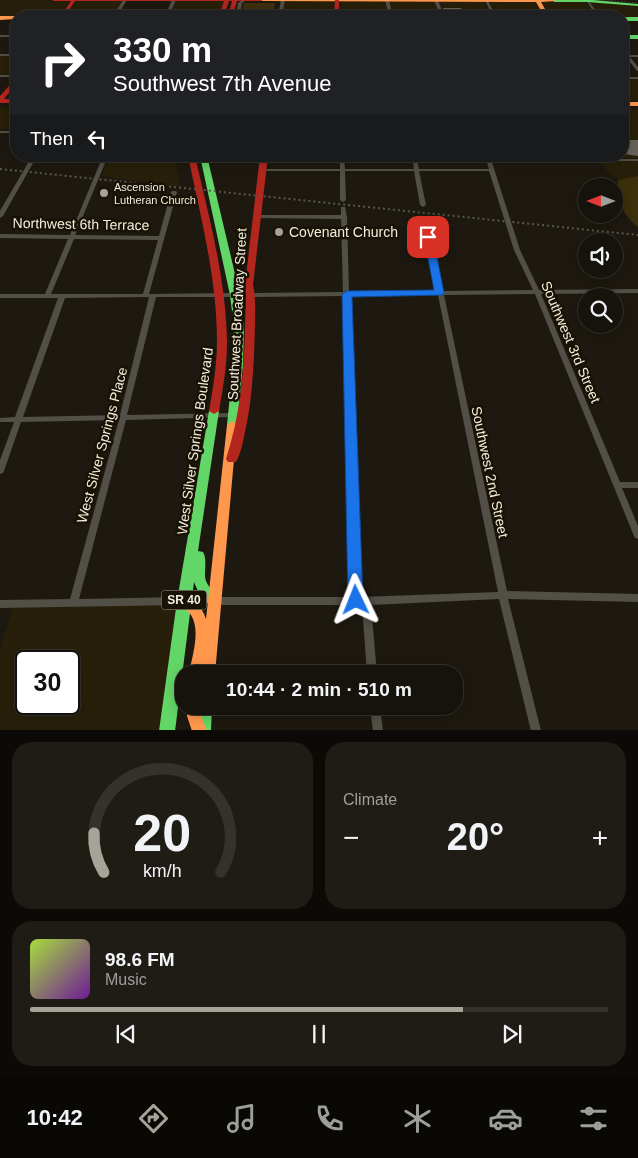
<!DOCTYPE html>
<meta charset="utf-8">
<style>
body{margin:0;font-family:Helvetica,sans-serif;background:#1f1c15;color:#f1f3f6;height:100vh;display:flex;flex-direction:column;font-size:19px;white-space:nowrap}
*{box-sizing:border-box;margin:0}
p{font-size:16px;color:#9e9e9d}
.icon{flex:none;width:28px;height:28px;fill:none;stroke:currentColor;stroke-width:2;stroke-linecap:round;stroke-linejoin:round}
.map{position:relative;height:730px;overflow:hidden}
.side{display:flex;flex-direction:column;gap:12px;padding:12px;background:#0c0a07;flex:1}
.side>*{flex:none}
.top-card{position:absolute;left:10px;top:10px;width:619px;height:152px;border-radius:20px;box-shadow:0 2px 12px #0003,0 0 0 1px #35322d;background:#202124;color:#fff;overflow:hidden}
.needle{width:32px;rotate:270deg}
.controls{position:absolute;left:578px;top:178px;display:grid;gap:10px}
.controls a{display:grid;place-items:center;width:45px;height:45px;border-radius:50%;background:#16130c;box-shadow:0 2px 12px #0003,0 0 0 1px #35322d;font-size:25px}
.speed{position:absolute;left:15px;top:650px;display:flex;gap:10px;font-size:25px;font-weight:700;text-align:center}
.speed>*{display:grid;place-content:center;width:65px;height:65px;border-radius:50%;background:#16130c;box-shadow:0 2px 12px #0003,0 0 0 1px #35322d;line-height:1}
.speed .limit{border:2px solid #111;border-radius:8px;background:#fff;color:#111}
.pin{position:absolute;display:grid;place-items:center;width:42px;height:42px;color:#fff;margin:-21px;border-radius:10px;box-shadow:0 2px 8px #0006}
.me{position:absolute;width:55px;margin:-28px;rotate:358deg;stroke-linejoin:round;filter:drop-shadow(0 0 4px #0008)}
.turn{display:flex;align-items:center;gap:18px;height:105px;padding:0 20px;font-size:22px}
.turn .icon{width:65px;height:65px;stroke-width:2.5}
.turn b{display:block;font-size:35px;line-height:42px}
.then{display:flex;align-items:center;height:48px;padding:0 20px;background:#0003;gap:10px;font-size:19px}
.big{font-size:38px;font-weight:600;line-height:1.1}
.side .tile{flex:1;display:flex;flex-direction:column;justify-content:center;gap:8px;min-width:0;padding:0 18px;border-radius:20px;background:#1f1c15}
.side .dial{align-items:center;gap:0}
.dial svg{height:130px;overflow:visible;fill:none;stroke:#35322d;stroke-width:7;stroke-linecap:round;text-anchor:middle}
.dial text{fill:#f1f3f6;stroke:none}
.song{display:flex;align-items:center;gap:15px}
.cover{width:60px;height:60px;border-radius:8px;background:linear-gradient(135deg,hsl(80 70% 55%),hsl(280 70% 35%))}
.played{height:5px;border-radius:2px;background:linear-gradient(90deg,#a7a398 75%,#35322d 75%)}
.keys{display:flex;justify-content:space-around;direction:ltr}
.heat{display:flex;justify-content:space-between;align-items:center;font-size:28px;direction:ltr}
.side .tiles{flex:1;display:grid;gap:12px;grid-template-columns:1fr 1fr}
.tile:last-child{grid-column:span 2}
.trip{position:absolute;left:175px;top:665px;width:288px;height:50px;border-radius:20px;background:#16130c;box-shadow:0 2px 12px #0003,0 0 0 1px #35322d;font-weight:600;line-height:50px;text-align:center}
.dock{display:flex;height:80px;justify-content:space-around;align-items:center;background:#090805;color:#9e9e9d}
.dock .icon{width:35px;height:35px}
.dock .selected{color:#a7a398}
.dock b{font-size:22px;color:#f1f3f6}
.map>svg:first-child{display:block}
.built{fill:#271f09;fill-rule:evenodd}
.green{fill:#3c2f0c}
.building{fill:#67635b}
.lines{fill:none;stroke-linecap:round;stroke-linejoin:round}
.street{fill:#524f47;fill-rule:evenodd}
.fast{fill:#63d668;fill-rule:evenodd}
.slow{fill:#ff974d;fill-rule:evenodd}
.jam{fill:#b3261e;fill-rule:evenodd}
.rail-far1{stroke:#585650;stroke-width:1;stroke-dasharray:1 2.5;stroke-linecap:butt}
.rail{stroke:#585650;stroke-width:2;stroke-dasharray:2 3;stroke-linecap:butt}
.route{fill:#1a73e8;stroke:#114b97}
.poi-dot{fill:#a7a398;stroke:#191203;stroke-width:2}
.labels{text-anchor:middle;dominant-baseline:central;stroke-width:5;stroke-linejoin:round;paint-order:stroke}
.far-poi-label{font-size:11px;fill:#f1ede2;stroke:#191203;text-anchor:start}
.shield{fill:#191203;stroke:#b0ab9f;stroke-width:1}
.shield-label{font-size:12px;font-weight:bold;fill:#f1ede2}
.street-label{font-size:14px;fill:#f1ede2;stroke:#191203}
.poi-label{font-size:14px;fill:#f1ede2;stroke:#191203;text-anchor:start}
</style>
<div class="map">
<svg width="638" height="731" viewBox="0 0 638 731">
<rect width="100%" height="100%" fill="#1d1910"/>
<!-- built -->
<path class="built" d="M 0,0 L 72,1 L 61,16 L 0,17 Z
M 76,1 L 122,1 L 113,16 L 66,16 Z
M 176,1 L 224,1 L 220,16 L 170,16 Z
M 285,1 L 335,1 L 335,16 L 282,16 Z
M 340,1 L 385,1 L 389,16 L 340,16 Z
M 390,1 L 434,1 L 439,16 L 394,16 Z
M 439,1 L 484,1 L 491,16 L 444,16 Z
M 489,1 L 535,1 L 544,16 L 496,16 Z
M 540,1 L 585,2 L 595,16 L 549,16 Z
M 590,2 L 638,6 L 638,18 L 600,16 Z
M 0,56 L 16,56 L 16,75 L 0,75 Z
M 623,79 L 638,79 L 638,101 L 623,101 Z
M 0,107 L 16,108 L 16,130 L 0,129 Z
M 623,109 L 638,109 L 638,158 L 603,159 L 604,161 L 638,161 L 638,176 L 618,180 L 607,171 L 599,156 L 622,156 Z
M 110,156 L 177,156 L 176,163 L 180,187 L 101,176 Z
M 177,605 L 160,730 L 0,730 L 0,650 L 13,608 ZM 26,661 L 69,661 L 69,704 L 26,704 Z"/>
<!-- green -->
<path class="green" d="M 244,3 L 275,3 L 273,15 L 241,15 Z
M 638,176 L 638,227 C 624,216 614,198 618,180 Z"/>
<!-- building -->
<path class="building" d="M 443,8 L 461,8 L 464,16 L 446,16 Z
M 622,140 L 638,140 L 638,156 L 624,154 Z"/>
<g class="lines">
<!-- street -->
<path class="street" d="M 123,0 L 127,0 L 117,16 L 113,16 Z
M 172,0 L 176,0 L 169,16 L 165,16 Z
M 243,0 L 247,0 L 242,3 L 240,16 L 236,16 L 238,3 Z
M 281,0 L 285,0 L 282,16 L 278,16 Z
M 385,0 L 389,0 L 393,16 L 389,16 Z
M 434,0 L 438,0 L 444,16 L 440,16 Z
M 485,0 L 488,1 L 496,16 L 492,16 Z
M 586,0 L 588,0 L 600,16 L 596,16 Z
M 0,35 L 16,35 L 16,37 L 0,37 Z
M 622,48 L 628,55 L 638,55 L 638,57 L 630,57 L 638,67 L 638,71 L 637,71 L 626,57 L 623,56 L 625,55 L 622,52 Z
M 0,54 L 16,54 L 16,56 L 0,56 Z
M 0,75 L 16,75 L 16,77 L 0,77 Z
M 622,77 L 638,77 L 638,79 L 622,79 Z
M 0,131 L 16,131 L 16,133 L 0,133 Z
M 32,156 L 37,156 L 3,216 L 0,218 L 0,211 Z
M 103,156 L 108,156 L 75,235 L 159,236 L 171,192 L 172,191 L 176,191 L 177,192 L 149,294 L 235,293 L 238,295 L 235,297 L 156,297 L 127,415 L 233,413 L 237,415 L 233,417 L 126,420 L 79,599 L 184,597 L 187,598 L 189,601 L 187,604 L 184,605 L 0,608 L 0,600 L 70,599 L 119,420 L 21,422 L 4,471 L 3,473 L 0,474 L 0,460 L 14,422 L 0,422 L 0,418 L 15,417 L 58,298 L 0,298 L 0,294 L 45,294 L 68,239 L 0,238 L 0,234 L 70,235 ZM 74,239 L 158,240 L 143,294 L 51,294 ZM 149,297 L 120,415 L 23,417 L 65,298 Z
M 340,156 L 344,156 L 345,169 L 414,169 L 412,156 L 416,156 L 419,169 L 489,169 L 485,156 L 490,156 L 520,250 L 539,290 L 638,289 L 638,293 L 541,294 L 620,482 L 638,482 L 638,488 L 622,488 L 638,526 L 638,539 L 635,538 L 634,536 L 535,294 L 444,295 L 507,591 L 638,594 L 638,602 L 508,599 L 541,731 L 531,731 L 499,599 L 371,605 L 377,674 L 367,674 L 362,605 L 215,605 L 212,604 L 210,601 L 212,598 L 215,597 L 351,597 L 343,296 L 252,297 L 249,295 L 252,293 L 343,292 L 341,219 L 256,218 L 253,216 L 254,215 L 341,215 L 341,207 L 345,207 L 347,217 L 349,292 L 437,291 L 422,218 L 425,216 L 428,218 L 443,291 L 533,290 L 514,250 L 489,171 L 419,171 L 426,205 L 423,207 L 420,205 L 414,171 L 345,171 L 346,200 L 343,202 L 340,200 L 340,171 L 262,171 L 260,170 L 262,169 L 340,169 ZM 438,295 L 498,592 L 360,597 L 349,296 Z
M 605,159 L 638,159 L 638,161 L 605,161 Z
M 370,706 L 380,706 L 383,731 L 373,731 Z"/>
<!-- fast -->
<path class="fast" d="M 552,0 L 593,0 L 638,4 L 638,6 L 587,2 L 554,2 Z
M 622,17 L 638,17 L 638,21 L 622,21 Z
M 622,35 L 638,35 L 638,39 L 622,39 Z
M 200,156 L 207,156 L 240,295 L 244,328 L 243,365 L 237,425 L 232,429 L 227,425 L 233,365 L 234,328 L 230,295 Z
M 214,408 L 219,411 L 198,551 L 203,552 C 208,561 203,572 206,581 C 209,589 217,594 221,601 L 219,605 C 206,609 198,592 194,582 L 175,731 L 159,731 L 177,601 L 209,411 Z
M 198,706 L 212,706 L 211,731 L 195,731 Z"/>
<!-- slow -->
<path class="slow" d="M 259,0 L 556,0 L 556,1 L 541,2 L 549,16 L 544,16 L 536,2 L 261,1 Z
M 0,16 L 16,16 L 16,19 L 0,20 Z
M 622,102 L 638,102 L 638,106 L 622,106 Z
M 232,421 L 237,425 L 215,674 L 189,674 C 192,656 201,631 191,615 C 187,609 180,607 177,601 L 179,597 C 192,593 203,609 206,619 L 227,425 Z
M 188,706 L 202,706 L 201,716 L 207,731 L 192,731 L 187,716 Z"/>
<!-- jam -->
<path class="jam" d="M 52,0 L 263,0 L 261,1 L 237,1 L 233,16 L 228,16 L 232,1 L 229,1 L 224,16 L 219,16 L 224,1 L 75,1 L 65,16 L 61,16 L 71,1 L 54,1 Z
M 335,0 L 339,0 L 339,16 L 334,16 Z
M 16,78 L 16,84 L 4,99 L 16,99 L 16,103 L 0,103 L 0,96 Z
M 188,156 L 195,156 C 209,217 226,279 227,342 C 227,365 223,388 219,411 L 214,414 L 209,411 C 213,388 217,365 217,342 C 217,279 201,218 188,156 Z
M 260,156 L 268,156 L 253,285 C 256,298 255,311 255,324 C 254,360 253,397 245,432 C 243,442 241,453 236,462 L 228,462 L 226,459 C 240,416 244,373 245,328 C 245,314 247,299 245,285 Z"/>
<!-- rail-far1 -->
<path class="rail-far1" d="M 604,0 L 638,3"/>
<!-- rail -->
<path class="rail" d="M 0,169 L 638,235"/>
</g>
<!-- route -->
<path class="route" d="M 428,234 L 433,237 L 444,293 L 443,295 L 352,297 L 363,600 L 361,605 L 356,607 L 351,605 L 348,600 L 342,294 L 347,291 L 434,290 L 424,237 Z"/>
<!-- markers -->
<g class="poi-dot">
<circle cx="104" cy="193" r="5"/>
<circle cx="279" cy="232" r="5"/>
</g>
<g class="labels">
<!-- far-poi labels -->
<g class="far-poi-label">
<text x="114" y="187">Ascension<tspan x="114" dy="13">Lutheran Church</tspan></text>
</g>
<!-- shield labels -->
<rect class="shield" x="161.5" y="590.5" width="45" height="19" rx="4"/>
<g class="shield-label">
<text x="184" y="600">SR 40</text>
</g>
<!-- street labels -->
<g class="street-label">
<text transform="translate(81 224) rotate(1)">Northwest 6th Terrace</text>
<text transform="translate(237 314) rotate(-87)">Southwest Broadway Street</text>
<text transform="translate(571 342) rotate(67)">Southwest 3rd Street</text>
<text transform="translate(195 441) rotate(-82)">West Silver Springs Boulevard</text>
<text transform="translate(102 445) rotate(-75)">West Silver Springs Place</text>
<text transform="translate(490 472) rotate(78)">Southwest 2nd Street</text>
</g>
<!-- poi labels -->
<g class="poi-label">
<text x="289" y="232">Covenant Church</text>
</g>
</g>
</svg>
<div class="controls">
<a><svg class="needle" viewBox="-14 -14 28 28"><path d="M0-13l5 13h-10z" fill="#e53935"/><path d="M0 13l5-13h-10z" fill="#9e9e9d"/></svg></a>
<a><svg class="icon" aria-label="sound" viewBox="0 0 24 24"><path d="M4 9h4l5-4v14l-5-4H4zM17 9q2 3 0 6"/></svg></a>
<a><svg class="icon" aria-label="search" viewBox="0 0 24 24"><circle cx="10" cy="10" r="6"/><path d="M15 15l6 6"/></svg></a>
</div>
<div class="speed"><div class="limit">30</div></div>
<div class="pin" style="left:428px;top:237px;background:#d93025"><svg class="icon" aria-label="arrive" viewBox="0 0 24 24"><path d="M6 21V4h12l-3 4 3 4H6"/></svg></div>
<svg class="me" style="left:356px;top:600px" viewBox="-20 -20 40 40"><path d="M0-17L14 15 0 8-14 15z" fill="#1a73e8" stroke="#fff" stroke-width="4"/></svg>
<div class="trip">10:44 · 2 min · 510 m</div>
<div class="top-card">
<div class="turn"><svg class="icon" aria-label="right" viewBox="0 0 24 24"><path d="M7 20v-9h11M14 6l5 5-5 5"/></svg><div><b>330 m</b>Southwest 7th Avenue</div></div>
<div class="then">Then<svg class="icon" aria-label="left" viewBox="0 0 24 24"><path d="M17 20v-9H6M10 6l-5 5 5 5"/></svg></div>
</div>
</div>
<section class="side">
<div class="tiles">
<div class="tile dial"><svg viewBox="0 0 100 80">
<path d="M14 69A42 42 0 1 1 86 69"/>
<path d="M14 69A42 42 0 0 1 8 45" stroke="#a7a398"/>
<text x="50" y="56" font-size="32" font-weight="700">20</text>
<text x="50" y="72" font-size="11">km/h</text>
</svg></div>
<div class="tile"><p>Climate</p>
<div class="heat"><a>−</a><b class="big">20°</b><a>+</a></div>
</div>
<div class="tile">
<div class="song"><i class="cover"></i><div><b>98.6 FM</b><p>Music</p></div></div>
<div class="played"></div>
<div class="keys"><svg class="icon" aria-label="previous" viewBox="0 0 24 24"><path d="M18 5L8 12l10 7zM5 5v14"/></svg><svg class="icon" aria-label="pause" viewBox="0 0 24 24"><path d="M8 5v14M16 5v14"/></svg><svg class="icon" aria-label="next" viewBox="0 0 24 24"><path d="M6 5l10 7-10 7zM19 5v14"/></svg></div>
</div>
</div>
</section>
<nav class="dock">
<b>10:42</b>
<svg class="icon selected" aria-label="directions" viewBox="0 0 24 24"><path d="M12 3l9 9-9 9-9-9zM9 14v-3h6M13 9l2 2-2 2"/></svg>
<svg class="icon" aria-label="music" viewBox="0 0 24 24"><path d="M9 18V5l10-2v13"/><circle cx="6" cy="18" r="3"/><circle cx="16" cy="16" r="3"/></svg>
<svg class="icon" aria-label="phone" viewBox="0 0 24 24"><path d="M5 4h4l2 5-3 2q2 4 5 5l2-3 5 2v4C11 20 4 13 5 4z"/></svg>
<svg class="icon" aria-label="climate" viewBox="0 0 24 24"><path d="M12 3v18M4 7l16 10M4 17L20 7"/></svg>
<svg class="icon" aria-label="car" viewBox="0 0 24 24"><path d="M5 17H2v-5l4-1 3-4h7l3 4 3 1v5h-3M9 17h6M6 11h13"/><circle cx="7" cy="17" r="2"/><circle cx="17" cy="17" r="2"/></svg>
<svg class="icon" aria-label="filters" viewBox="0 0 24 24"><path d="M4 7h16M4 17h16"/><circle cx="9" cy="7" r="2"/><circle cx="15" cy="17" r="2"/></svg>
</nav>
